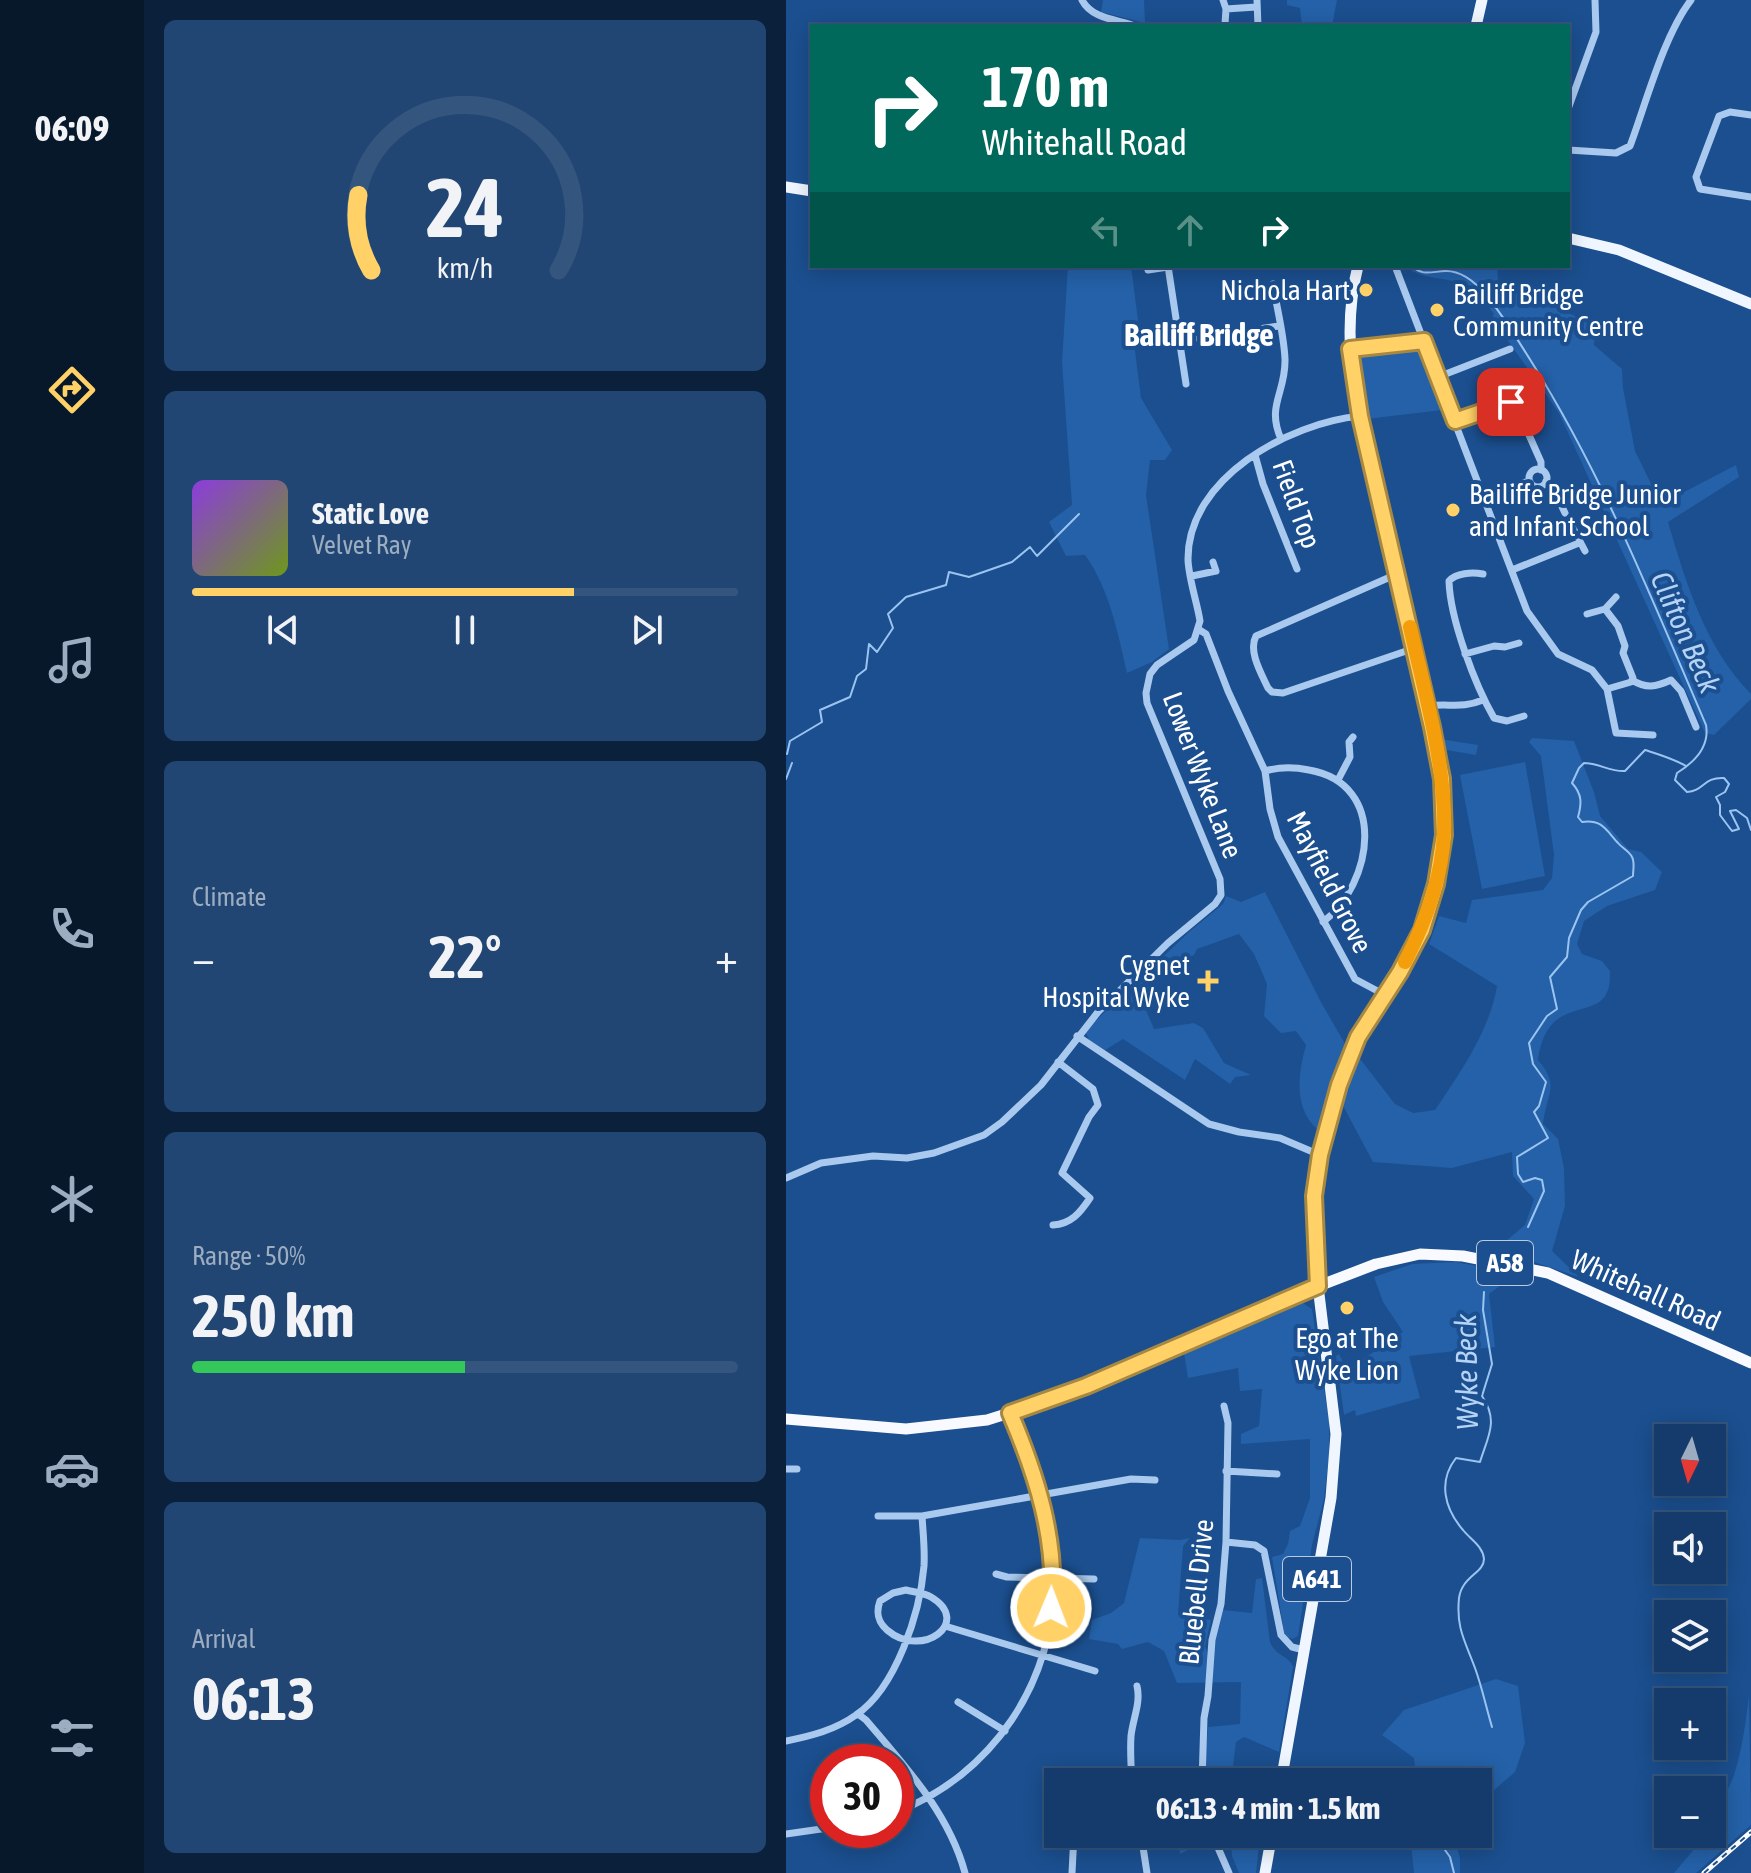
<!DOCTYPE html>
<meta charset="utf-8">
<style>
body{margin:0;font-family:"Asap Condensed",sans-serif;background:#214673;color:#f1f3f6;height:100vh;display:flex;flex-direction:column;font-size:30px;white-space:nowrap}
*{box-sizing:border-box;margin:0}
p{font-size:26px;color:#9dadc1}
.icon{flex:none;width:44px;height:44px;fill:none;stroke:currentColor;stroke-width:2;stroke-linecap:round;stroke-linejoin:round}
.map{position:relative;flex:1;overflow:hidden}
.details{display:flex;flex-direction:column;gap:20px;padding:20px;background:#0b203b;width:642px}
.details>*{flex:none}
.banner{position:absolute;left:24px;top:24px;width:760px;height:244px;border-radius:0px;box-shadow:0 4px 20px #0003,0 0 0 2px #33557e;background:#00695c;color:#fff;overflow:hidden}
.needle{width:52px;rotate:185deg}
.fabs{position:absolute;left:868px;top:1424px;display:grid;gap:16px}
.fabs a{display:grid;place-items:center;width:72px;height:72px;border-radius:0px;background:#143b6b;box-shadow:0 4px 20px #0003,0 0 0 2px #33557e;font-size:40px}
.speed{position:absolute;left:24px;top:1744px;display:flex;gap:16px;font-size:40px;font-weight:700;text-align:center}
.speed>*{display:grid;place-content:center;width:104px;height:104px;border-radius:50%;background:#143b6b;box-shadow:0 4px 20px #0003,0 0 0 2px #33557e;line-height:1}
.speed .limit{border:12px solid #d22;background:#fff;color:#111}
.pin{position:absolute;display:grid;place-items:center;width:68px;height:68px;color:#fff;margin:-34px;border-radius:16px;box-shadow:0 4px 12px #0006}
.me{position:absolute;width:88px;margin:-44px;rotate:1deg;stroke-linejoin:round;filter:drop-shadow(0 0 6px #0008)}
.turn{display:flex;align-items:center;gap:28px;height:168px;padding:0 40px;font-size:36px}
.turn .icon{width:104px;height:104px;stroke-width:2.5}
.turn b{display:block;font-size:56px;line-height:68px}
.lanes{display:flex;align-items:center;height:76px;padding:0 40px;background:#0003;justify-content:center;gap:40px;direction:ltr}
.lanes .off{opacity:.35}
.big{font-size:60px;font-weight:700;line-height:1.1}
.details .widget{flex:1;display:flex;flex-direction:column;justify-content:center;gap:12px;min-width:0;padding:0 28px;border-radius:12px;background:#214673}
.details .dial{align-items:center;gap:0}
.dial svg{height:208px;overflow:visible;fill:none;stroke:#33557e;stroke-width:7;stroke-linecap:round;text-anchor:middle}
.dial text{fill:#f1f3f6;stroke:none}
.song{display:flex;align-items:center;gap:24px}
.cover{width:96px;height:96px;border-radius:12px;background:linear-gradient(135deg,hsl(270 70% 55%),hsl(80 70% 35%))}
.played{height:8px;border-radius:4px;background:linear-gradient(90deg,#ffd166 70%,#33557e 70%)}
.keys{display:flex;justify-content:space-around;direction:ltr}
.heat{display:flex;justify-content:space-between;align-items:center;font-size:44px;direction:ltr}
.charge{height:12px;border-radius:6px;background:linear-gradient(90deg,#34c759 50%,#33557e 0)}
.trip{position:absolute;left:258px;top:1768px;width:448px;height:80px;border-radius:0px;background:#143b6b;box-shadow:0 4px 20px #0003,0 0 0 2px #33557e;font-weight:700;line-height:80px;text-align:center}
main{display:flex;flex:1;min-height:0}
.dock{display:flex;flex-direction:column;width:144px;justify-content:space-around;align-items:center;background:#08182b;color:#9dadc1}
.dock .icon{width:56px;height:56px}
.dock .current{color:#ffd166}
.dock b{font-size:36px;color:#f1f3f6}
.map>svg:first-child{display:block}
.green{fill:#2461a8}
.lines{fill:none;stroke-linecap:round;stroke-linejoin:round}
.stream{stroke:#9cc4f0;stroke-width:2}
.minor{stroke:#a9c9ee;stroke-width:7}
.primary{stroke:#f0f6ff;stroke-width:11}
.trunk{stroke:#f8faff;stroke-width:11}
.rail-casing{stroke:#fff;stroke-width:5}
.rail{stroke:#1b4f8f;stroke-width:2;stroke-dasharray:6;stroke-linecap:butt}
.route-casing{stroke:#a68842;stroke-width:20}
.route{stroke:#ffd166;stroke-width:14}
.slow{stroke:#f59e0b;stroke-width:14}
.poi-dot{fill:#ffd166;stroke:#1b4f8f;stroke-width:3}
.labels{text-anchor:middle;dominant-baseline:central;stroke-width:8;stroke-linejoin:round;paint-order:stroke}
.shield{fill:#1b4f8f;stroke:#bbcadd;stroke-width:2}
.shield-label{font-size:26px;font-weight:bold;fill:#fff}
.poi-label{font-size:28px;fill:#fff;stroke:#1b4f8f;text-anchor:end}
.street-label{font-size:28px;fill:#fff;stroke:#1b4f8f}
.water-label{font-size:30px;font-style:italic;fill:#b5d3f5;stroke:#1b4f8f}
.quarter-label{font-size:32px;font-weight:bold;fill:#fff;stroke:#1b4f8f}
</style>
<main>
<nav class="dock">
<b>06:09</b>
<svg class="icon current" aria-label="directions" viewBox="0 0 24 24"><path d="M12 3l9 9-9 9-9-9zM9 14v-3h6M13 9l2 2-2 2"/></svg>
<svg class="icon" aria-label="music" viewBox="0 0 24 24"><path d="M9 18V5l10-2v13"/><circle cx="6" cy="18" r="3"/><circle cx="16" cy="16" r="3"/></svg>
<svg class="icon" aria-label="phone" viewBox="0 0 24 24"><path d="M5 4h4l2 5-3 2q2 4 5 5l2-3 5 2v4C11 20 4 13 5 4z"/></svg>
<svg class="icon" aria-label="climate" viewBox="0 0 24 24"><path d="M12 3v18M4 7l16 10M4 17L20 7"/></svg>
<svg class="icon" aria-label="car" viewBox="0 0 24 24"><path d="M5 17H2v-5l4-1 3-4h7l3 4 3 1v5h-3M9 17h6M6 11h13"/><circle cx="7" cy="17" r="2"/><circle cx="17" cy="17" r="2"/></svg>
<svg class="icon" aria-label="filters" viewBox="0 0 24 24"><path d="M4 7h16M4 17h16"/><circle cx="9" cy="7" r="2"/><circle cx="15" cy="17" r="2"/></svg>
</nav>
<section class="details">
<div class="widget dial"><svg viewBox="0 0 100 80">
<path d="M14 69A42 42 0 1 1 86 69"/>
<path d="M14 69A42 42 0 0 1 9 40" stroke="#ffd166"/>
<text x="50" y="56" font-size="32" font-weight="700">24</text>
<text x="50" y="72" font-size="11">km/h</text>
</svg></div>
<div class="widget">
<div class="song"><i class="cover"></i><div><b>Static Love</b><p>Velvet Ray</p></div></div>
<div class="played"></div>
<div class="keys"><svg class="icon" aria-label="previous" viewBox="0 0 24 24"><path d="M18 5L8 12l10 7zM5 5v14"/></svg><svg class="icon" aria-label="pause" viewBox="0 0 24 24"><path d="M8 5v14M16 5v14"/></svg><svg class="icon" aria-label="next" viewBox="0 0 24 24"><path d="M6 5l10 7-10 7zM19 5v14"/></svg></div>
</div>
<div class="widget"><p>Climate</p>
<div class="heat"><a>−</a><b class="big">22°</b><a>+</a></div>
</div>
<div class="widget"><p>Range · 50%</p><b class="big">250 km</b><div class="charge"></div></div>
<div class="widget"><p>Arrival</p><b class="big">06:13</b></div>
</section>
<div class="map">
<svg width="965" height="1873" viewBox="0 0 965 1873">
<rect width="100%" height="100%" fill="#1b4f8f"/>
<!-- green -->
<path class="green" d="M 317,0 L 358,0 L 359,23 L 315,12 Z
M 501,0 L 551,0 L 546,26 L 516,26 L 514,8 L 501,5 Z
M 282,266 L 345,266 L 352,320 L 347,335 L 355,398 L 386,450 L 379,460 L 364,460 L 360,495 L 383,649 L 366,662 L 341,673 C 332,633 323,588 299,555 L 280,556 L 263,522 L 286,505 L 276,362 Z
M 620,266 L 711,266 L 712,280 L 810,326 L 808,345 L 836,369 L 837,388 L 849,451 L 875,504 L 950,465 L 953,477 L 882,522 C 900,583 919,647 965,694 L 965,699 L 928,735 L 919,733 L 773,413 L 706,318 L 708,314 C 699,302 689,290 675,284 C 657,276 634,280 620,266 Z
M 633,345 L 656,410 L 581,419 L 572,351 Z
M 746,738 L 788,741 L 808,792 L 814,816 L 842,849 L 855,852 L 876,872 L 869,890 L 821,906 L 798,921 L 791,944 L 796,954 L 816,961 L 824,971 C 824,977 824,985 822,990 C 811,1022 761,993 752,1060 C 775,1087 760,1094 757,1124 L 772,1139 L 778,1168 L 779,1206 L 766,1251 L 793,1277 L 736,1258 L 707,1252 L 739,1225 L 748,1199 L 727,1176 L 726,1152 L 666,1168 L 587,1162 L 555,1102 L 571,1055 L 609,1104 L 627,1113 L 649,1110 C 675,1071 703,1032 711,986 L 643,944 L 653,916 L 680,923 L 686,900 L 757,890 L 766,878 L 768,855 L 755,756 L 743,742 Z
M 654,739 L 692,745 L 690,755 L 655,749 Z
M 739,762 L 759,876 L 696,889 L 674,775 Z
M 479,892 L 536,1004 L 562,1049 L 544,1080 L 532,1130 C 507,1108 512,1074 520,1045 L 510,1031 L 495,1033 L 478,1016 L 481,984 L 468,954 L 453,934 L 411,949 L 408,955 L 365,977 L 355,988 L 362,1000 L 360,1010 L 368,1029 L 408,1023 L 417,1028 L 438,1063 L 465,1075 L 449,1077 L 444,1084 L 409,1059 L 399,1080 L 337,1039 L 319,1050 L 303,1040 L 299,1031 L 403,932 L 437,904 L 440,896 L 455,902 Z
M 669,1262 L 731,1273 L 703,1294 L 709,1347 L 623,1356 L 634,1398 L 570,1416 L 569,1410 L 558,1415 L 550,1356 L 553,1354 L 561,1370 L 617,1332 L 597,1302 L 588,1277 L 626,1264 Z
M 517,1303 L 526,1309 L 543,1421 L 543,1456 L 538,1499 L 526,1545 L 512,1636 L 507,1639 L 499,1637 L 498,1632 L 486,1557 L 497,1554 L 502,1544 L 504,1531 L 514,1526 L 524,1498 L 524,1439 L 455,1444 L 455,1434 L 473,1426 L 476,1389 L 454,1391 L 452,1368 L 402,1378 L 398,1353 Z
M 354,1538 L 394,1540 L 404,1538 L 397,1546 L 392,1615 L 425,1620 L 419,1646 L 422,1655 L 437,1610 L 466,1613 L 470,1579 L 476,1578 L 484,1642 C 490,1657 503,1655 507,1667 L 493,1752 L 458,1737 L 450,1742 L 445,1782 L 385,1782 L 383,1770 L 418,1772 L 422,1727 L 454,1724 L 455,1682 L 391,1683 L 378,1651 L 362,1642 L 336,1649 L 332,1644 L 303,1639 L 306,1620 L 325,1613 L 338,1603 Z
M 710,1679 L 732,1686 L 739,1743 L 729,1772 L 692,1804 L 692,1782 L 631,1782 L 628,1758 L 596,1735 L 618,1710 Z
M 963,1695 L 965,1825 L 910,1873 L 888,1873 L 921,1834 L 926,1834 C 926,1813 941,1795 948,1775 C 956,1749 960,1722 963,1695 Z
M 392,1834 L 410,1834 L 408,1847 L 394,1854 Z
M 429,1834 L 459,1834 L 465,1844 L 473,1845 L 470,1873 L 453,1873 L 446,1856 L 445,1843 L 436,1843 Z
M 624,1834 L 667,1834 L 674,1858 L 674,1873 L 628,1873 Z"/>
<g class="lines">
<!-- stream -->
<path class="stream" d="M 598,26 L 599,23
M 626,266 C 637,277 647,271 660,271 C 677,271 690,283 700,295 C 717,315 731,339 745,361 C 817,475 867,602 920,725 C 924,747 907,763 891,773 L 889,780 L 901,792 C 918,791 917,777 938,778 L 943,784 L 939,792 L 930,797 L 934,805 L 934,815 L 946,831 L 953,829 L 944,811 L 950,810 L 961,818 L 965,830
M 1,754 L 4,741 L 36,722 L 34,710 L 64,697 L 71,676 L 80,669 L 83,644 L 91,652 L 107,628 L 102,614 L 120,597 L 160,585 L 163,572 L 183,577 L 226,562 L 244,547 L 251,556 L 293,514
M 0,779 L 6,763
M 742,1227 L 758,1191 L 756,1180 L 749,1178 L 737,1182 L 732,1174 L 731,1157 L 762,1138 L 748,1112 L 753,1106 L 760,1082 L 747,1064 L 743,1043 L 761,1016 L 771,1009 L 764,977 L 781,957 L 783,938 L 795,910 L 802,902 L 847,876 C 847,870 849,862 846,857 C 843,851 836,848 832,843 C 820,830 816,819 796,822 L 792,817 C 796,803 796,794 786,783 L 793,768 L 798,763 C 813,763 824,772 839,771 L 859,750 C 875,755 886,758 900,766
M 698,1292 L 697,1310 L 706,1364 L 696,1396 C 713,1421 702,1436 694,1462 L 670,1458 C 652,1481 658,1508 677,1530 C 684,1539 697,1546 698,1559 C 698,1573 676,1576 673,1598 C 670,1628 679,1641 689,1668 C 696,1687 700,1707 706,1727
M 692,1792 L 705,1781
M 656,1834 L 654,1843 L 664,1857 L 668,1873"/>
<!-- minor -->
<path class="minor" d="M 296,0 C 306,19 330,19 349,26
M 437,0 L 440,9 L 439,24
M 471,0 L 472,26
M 440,9 L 470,7
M 782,109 L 810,32 L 809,0
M 965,115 L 944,112 L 933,116 L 910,177 L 914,189 L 965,197
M 782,150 L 830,153 L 844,146 C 860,103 878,35 905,0
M 382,266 L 400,384
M 609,266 L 741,611 L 772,654 L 806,670 L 821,689 L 830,733 L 867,735
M 362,270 L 382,267
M 487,284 C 491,309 498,335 499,359 C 500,393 480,405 495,439
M 395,340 L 493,326
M 564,349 L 638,341
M 652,377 L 724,349
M 720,387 L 740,431
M 669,421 L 725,402
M 743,435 L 755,462 L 755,470
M 469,455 L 477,484 L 511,569
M743 478a9 9 0 1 1 18 0a9 9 0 1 1-18 0Z
M 760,481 L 766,486 L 779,513
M 698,497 L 743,481
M 787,528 L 799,551
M 726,570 L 793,543
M 611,574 L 470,636 C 462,651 475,673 482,688 L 486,692 L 497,693 L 629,648
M 697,574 C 686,572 670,573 663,581 C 664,619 689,685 708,718 L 721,721 L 738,716
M 406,576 L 430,571 L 427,562
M 819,609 L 832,626 L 839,646 L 837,653 L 847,678 L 845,682 L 821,689
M 801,614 L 819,609 L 830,597
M 412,629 L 420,634 L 442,691 L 479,771 L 484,809 L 492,837 L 569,979 L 599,995
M 679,654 L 708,646 L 719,647 L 733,643
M 846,680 C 860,689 870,687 885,680 L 895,691 L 910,727
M 641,706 C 664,703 675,709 697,700
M 479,771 C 493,767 508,767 523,770 C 603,784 587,884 537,922
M 552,780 L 564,757 L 563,742 L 567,737
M 291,1036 L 423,1124 L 453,1132 L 494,1138 L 534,1155
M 0,1178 L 35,1163 L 87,1156 L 121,1158 L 148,1153 L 198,1135 L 216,1122 L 255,1085 L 312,1012 L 382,943 L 429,904 L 435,895 L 434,879 L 361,703 L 360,693 L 364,674 L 371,665 L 408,640 L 414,621 C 411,602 403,580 402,560 C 401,478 503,423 574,416
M 267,1225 C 285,1224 294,1213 304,1198 L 276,1173 L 303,1117 L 312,1105 L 307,1089 L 272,1062
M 0,1469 L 11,1469
M 440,1471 L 491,1474
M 92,1516 L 136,1516 L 345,1479 L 369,1480
M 440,1542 L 469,1545 L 478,1551 L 495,1635 L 506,1647 L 518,1650
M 210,1574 L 221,1577 L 308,1579
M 120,1590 C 128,1592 138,1593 145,1597 C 187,1622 136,1660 101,1630 C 91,1621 90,1612 94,1601 L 107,1593 Z
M 159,1626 L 309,1671
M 172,1702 L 219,1731
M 72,1714 L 80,1720 C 119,1766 163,1813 179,1873
M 0,1741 C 25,1736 49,1730 70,1715 C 110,1688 134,1613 138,1566 C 139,1549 137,1533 136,1516
M 346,1782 C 345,1767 344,1751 345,1736 C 347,1718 355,1703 351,1686
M 416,1782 L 418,1718 L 422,1696 L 426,1640 L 435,1604 L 440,1542 L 442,1423 L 438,1406
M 110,1812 C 204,1777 271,1681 267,1578 C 265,1521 246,1465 224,1413
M 0,1834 L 42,1828
M 355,1834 L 361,1873
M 426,1834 L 443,1873
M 286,1873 L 288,1834"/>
<!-- primary -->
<path class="primary" d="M 690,26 L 696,0
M 0,187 L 26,191
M 782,238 L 833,250 L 965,304
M 495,1782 L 545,1498 L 550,1434 L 532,1286 L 528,1196 L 534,1155 L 553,1085 L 572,1037 L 614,972 L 636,930 L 650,884 L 658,835 L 656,779 L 646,727 C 631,657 615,588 598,519 C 578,436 550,351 572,266
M 479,1873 L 486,1834"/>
<!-- trunk -->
<path class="trunk" d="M 0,1419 L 120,1429 L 201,1420 L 277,1396 L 509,1295 L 590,1264 L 634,1254 L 677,1256 L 762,1273 L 965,1363"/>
<!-- rail casing -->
<g class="rail-casing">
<path id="rail" d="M 918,1873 L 965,1832"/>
</g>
<!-- rail -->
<use href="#rail" class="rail"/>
</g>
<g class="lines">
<!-- route casing -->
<g class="route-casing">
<path id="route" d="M 265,1608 C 272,1541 250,1474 224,1413 L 300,1386 L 532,1286 L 528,1196 L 534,1155 L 553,1085 L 572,1037 L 614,972 L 636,930 L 650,884 L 658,835 L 656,779 L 646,727 L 574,416 L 564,349 L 638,341 L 669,421 L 725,402"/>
</g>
<!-- route -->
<use href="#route" class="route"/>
<!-- slow -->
<path class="slow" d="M 619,962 C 639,923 656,878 658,833 C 660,764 639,694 624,627"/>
</g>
<!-- markers -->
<g class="poi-dot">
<circle cx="580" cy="290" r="8"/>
<circle cx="651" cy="310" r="8"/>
<circle cx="667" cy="510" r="8"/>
<path d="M418 969h8v8h8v8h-8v8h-8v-8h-8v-8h8z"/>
<circle cx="561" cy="1308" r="8"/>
</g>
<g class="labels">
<!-- shield labels -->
<g class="shield">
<rect x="691" y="1241" width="56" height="44" rx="6"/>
<rect x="497" y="1557" width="68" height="44" rx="6"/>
</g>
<g class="shield-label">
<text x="719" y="1263">A58</text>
<text x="531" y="1579">A641</text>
</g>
<!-- poi labels -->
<g class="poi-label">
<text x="564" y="290">Nichola Hart</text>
<text x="667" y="294" text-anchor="start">Bailiff Bridge<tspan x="667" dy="32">Community Centre</tspan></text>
<text x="683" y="494" text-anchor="start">Bailiffe Bridge Junior<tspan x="683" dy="32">and Infant School</tspan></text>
<text x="404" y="965">Cygnet<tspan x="404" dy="32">Hospital Wyke</tspan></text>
<text x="561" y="1338" text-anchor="middle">Ego at The<tspan x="561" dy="32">Wyke Lion</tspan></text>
</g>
<!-- street labels -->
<g class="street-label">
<text transform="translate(511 504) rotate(70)">Field Top</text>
<text transform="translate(417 775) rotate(69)">Lower Wyke Lane</text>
<text transform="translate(544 882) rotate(63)">Mayfield Grove</text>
<text transform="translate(860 1290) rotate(24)">Whitehall Road</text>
<text transform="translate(410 1592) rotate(-84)">Bluebell Drive</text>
</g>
<!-- water labels -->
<g class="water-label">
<text transform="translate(900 632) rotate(66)">Clifton Beck</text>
<text transform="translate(680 1372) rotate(-91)">Wyke Beck</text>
</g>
<!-- quarter labels -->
<g class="quarter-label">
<text x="413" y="334">Bailiff Bridge</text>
</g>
</g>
</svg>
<div class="fabs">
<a><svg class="needle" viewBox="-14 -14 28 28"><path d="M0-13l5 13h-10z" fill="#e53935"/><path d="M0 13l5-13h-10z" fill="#9dadc1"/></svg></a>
<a><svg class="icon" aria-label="sound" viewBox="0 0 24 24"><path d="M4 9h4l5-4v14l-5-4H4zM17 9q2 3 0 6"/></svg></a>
<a><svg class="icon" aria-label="layers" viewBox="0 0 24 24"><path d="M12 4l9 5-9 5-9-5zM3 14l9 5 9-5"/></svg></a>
<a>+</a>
<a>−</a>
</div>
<div class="speed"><div class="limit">30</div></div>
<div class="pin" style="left:725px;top:402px;background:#d93025"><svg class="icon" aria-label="arrive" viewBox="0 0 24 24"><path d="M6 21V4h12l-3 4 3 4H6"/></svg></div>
<svg class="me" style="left:265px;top:1608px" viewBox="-20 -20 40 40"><circle r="17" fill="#ffd166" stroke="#fff" stroke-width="3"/><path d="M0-11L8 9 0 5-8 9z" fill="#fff"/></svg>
<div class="trip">06:13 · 4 min · 1.5 km</div>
<div class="banner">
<div class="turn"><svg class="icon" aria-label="right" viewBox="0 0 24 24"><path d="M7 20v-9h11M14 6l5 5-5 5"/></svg><div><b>170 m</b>Whitehall Road</div></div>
<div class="lanes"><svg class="icon off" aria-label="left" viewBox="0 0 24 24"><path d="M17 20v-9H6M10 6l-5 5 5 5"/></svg><svg class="icon off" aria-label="ahead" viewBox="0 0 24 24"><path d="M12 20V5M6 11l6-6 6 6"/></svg><svg class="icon" aria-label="right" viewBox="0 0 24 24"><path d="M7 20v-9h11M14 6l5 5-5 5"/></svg></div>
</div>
</div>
</main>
